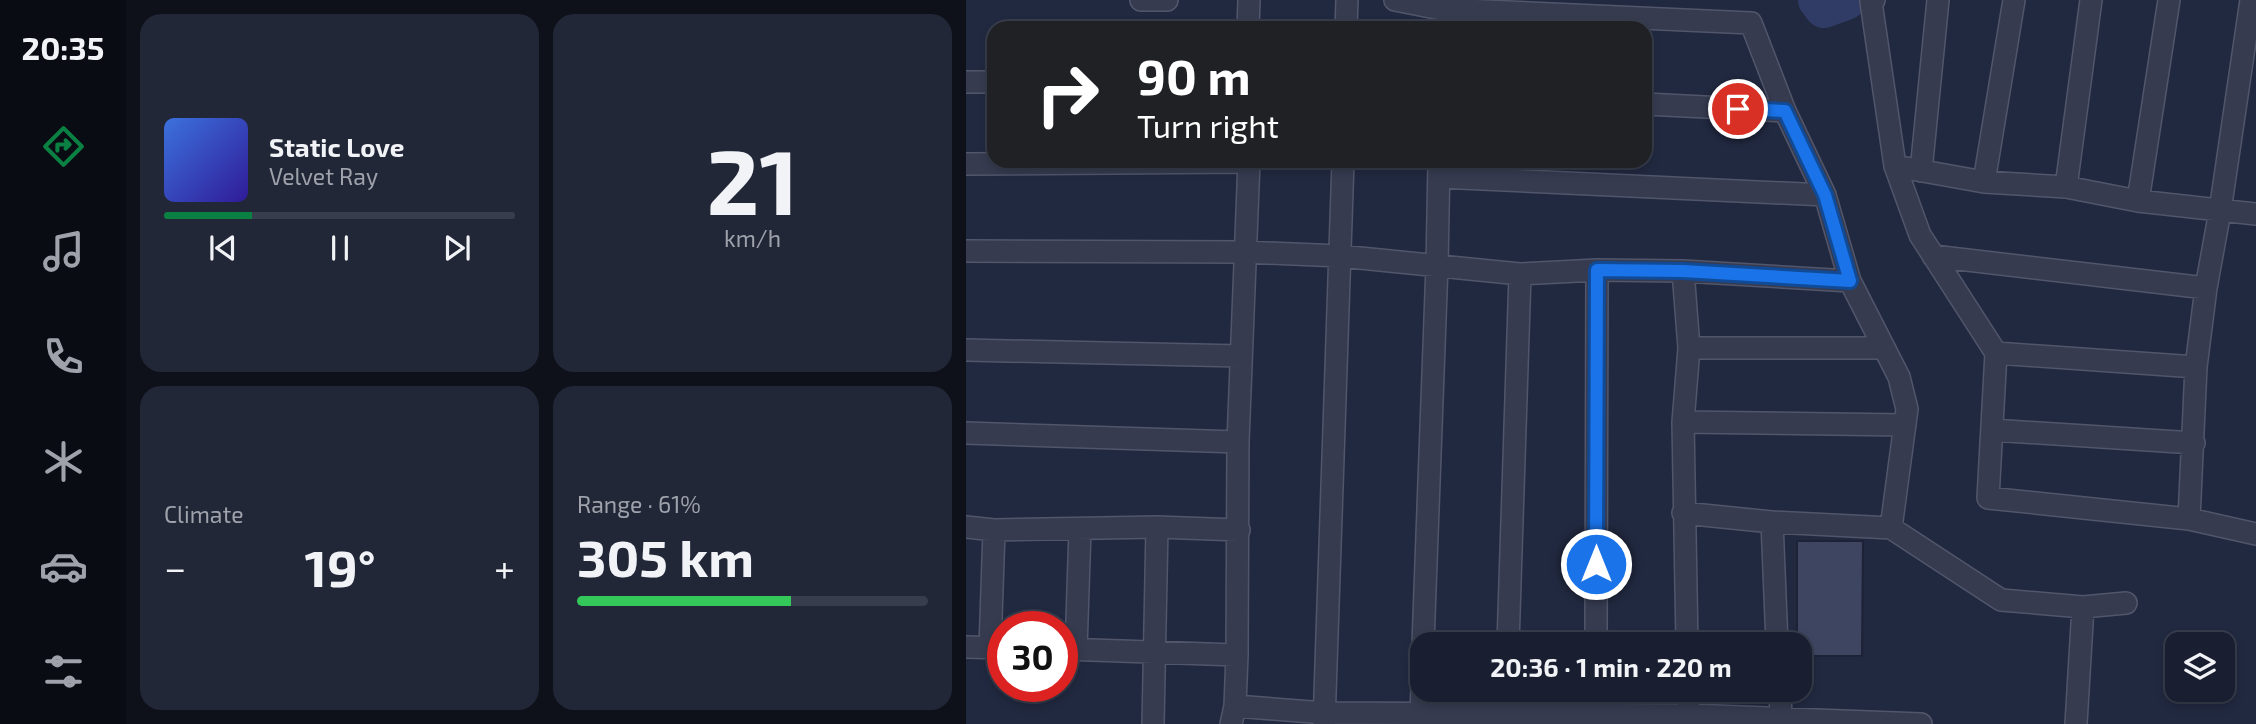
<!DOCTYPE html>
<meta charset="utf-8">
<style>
body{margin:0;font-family:"Exo 2",sans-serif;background:#222738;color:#f1f3f6;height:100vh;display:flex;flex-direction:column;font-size:26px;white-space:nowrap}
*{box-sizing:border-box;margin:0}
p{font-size:23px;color:#9fa2ab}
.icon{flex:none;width:38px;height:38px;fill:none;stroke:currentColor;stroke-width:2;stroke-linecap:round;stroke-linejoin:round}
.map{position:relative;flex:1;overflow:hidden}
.drawer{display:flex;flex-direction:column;gap:14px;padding:14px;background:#0e111a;width:840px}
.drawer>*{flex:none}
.guide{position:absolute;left:21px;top:21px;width:665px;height:147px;border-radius:21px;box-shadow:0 4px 10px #0003,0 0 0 2px #373d4c;background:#202124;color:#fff;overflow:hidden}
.tools{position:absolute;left:1199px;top:632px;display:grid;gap:14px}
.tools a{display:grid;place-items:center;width:70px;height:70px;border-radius:14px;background:#191f30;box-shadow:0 4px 10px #0003,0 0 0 2px #373d4c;font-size:35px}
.speed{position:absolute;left:21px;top:611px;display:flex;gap:14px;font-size:35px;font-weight:700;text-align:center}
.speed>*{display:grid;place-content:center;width:91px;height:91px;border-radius:50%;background:#191f30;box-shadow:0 4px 10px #0003,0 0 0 2px #373d4c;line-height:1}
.speed .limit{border:10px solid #d22;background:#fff;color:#111}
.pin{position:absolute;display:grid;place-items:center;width:60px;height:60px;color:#fff;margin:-30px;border:4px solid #fff;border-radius:50%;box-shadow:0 2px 7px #0007}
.me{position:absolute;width:77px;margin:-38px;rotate:0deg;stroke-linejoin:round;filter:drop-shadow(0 0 5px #0008)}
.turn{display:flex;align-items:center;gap:24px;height:147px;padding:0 35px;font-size:32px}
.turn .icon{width:91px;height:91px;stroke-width:2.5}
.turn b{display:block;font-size:49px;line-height:60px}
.big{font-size:52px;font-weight:700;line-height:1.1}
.drawer .tile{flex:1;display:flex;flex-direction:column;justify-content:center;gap:10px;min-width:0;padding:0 24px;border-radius:21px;background:#222738}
.drawer .dial{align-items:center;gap:0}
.dial b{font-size:91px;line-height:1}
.song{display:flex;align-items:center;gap:21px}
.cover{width:84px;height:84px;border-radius:10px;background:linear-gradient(135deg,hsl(220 70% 55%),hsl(250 70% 35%))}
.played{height:7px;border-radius:4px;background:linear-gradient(90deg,#0b8043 25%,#373d4c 25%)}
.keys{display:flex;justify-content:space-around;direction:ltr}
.heat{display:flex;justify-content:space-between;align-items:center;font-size:38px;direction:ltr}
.charge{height:10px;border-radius:5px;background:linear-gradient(90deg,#34c759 61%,#373d4c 0)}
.drawer .tiles{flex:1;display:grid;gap:14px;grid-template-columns:repeat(2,1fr)}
.trip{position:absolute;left:444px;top:632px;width:402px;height:70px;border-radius:21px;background:#191f30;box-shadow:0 4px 10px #0003,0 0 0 2px #373d4c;font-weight:700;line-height:70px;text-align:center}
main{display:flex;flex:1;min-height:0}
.menu{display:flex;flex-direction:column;width:126px;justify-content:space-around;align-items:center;background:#0a0c13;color:#9fa2ab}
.menu .icon{width:49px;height:49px}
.menu .current{color:#0b8043}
.menu b{font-size:32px;color:#f1f3f6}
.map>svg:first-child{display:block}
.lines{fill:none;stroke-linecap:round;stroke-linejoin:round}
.river{stroke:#303c65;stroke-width:40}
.building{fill:#3d4561;stroke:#1d2237;stroke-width:2}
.minor-casing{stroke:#51566b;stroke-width:24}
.minor{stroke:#363b50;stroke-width:21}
.route-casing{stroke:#114b97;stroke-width:18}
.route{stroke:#1a73e8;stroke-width:12}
</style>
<main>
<nav class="menu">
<b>20:35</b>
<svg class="icon current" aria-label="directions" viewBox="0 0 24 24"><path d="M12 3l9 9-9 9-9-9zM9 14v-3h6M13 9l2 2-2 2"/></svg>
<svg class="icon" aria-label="music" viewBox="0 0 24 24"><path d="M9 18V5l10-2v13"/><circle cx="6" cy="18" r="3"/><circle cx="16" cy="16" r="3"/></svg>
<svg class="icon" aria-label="phone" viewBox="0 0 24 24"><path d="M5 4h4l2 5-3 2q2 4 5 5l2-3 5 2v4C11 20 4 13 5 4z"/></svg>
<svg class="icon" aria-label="climate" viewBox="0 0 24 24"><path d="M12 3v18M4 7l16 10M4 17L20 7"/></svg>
<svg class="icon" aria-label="car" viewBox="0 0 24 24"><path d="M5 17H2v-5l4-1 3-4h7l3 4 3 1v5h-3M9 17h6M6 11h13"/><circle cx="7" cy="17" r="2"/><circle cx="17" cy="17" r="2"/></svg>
<svg class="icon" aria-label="filters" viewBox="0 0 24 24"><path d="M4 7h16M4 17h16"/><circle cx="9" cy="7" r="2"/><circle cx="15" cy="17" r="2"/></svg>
</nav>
<section class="drawer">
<div class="tiles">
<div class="tile">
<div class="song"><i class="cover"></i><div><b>Static Love</b><p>Velvet Ray</p></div></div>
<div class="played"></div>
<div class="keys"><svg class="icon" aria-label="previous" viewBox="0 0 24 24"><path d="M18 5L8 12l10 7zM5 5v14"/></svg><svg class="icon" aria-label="pause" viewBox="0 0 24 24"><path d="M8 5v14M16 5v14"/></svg><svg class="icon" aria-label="next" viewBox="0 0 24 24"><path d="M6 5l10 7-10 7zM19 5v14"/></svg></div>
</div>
<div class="tile dial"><b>21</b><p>km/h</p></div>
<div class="tile"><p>Climate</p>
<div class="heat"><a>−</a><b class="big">19°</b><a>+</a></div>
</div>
<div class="tile"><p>Range · 61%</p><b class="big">305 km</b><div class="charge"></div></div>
</div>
</section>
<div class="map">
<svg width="1290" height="724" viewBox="0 0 1290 724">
<rect width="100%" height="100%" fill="#212940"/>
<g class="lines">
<!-- river -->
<path class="river" d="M 852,0 L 858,8 L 880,0"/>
</g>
<!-- building -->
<path class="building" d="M 831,541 L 897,541 L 896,656 L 835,656 L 835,644 L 831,644 Z"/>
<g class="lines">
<!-- minor casing -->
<g class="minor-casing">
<path id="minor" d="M 175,0 L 201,0
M 429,0 L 475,9 L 785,23 L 819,111 L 859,195 L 884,281
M 908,0 L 905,2 L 929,166 L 954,235 L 1030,353 L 1022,498 L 1223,519 L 1290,534
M 282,28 L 283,0
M 380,28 L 381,0
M 0,82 L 28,82
M 679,104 L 819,111
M 0,164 L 283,162
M 929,166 L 1018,182 L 1100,187 L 1172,201 L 1290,214
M 955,171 L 972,0
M 473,177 L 859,195
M 1018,182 L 1048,0
M 1100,187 L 1125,0
M 1172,201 L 1203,0
M 0,251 L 279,252 L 374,256 L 554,274 L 631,270 L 717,271 L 884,281 L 933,377 L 941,409 L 925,528 L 1035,600 L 1117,607 L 1110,724
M 967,256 L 1240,288
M 717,271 L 723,348 L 717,422 L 721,644
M 723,348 L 917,348
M 0,350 L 275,356
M 1030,353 L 1230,367
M 717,422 L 939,425
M 1026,430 L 1228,443
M 0,433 L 272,442
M 717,513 L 806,522 L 925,528
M 1223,519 L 1230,367 L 1240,288 L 1254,211 L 1285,0
M 806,522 L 811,644
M 0,527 L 28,530 L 191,527 L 273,530
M 1117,607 L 1160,603
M 457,644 L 471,265 L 473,161
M 542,644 L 554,274
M 630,644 L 631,270
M 0,647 L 37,648
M 24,648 L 28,530
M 96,649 L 271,655
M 110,649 L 114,530
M 814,690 L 815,719
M 269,706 L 359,713 L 724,715 L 955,724
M 455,714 L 457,654
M 540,714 L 541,690
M 630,715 L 630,690
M 187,724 L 191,527
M 265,724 L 269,706 L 271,655 L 272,442 L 283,161
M 358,724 L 377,161
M 722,724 L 723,690"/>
</g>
<!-- minor -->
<use href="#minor" class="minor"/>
</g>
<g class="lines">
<!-- route casing -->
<g class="route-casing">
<path id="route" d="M 630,564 L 631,270 L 717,271 L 884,281 L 859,195 L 819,111 L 772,109"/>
</g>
<!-- route -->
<use href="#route" class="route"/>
</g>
</svg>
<div class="tools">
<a><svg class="icon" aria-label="layers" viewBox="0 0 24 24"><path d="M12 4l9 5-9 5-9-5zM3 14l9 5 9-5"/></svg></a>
</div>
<div class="speed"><div class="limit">30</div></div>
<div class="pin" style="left:772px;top:109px;background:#d93025"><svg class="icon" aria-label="arrive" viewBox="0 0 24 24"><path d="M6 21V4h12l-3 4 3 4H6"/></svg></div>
<svg class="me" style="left:630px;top:564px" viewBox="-20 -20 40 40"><circle r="17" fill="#1a73e8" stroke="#fff" stroke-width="3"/><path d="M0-11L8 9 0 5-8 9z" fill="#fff"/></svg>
<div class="trip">20:36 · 1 min · 220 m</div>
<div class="guide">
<div class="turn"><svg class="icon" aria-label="right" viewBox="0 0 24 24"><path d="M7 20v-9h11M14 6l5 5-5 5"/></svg><div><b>90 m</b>Turn right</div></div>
</div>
</div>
</main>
